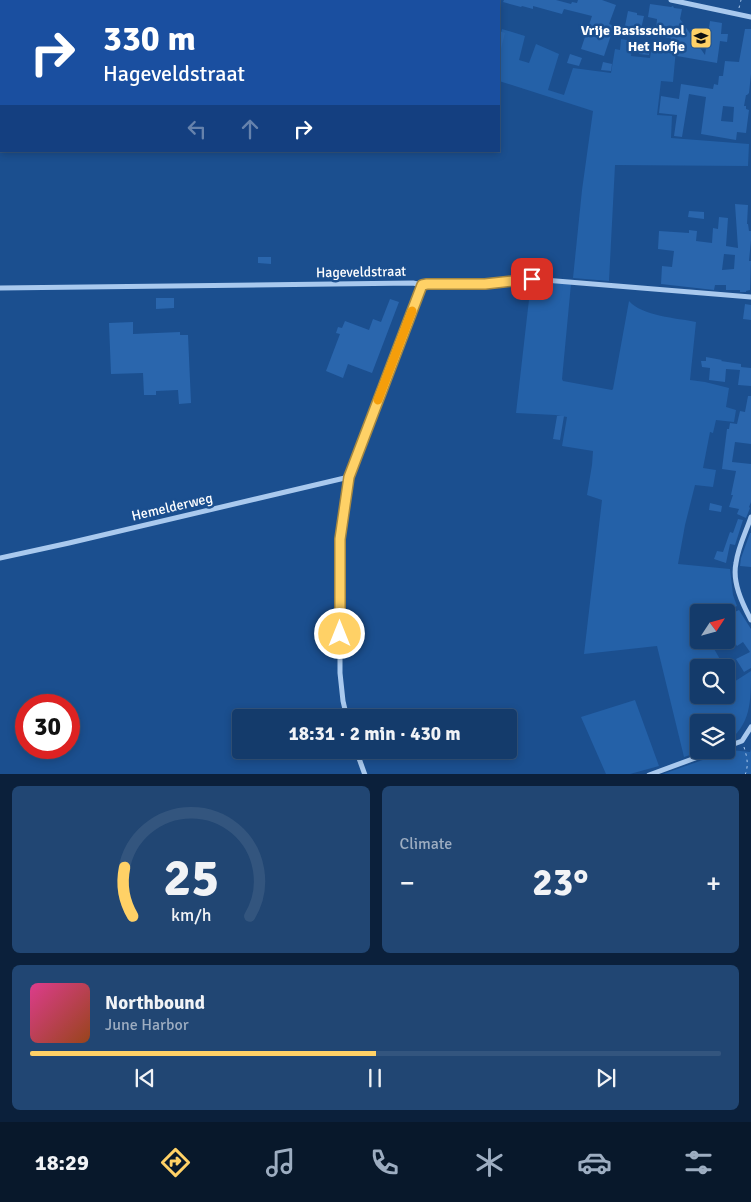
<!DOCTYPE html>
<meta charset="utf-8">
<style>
body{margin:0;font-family:Signika,sans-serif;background:#214673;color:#f1f3f6;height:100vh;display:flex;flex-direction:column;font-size:19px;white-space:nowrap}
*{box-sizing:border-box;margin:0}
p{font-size:16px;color:#9dadc1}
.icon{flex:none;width:28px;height:28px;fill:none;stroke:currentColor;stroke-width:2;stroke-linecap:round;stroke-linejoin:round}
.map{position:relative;height:774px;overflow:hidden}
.drawer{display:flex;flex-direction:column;gap:12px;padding:12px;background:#0b203b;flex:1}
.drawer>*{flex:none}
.guide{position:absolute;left:0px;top:0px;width:500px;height:152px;box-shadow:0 2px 8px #0003,0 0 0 1px #33557e;background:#1a4fa0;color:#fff;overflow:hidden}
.needle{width:32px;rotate:54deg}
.buttons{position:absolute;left:690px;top:604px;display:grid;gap:10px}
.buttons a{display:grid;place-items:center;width:45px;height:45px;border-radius:5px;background:#143b6b;box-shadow:0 2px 8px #0003,0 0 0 1px #33557e;font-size:25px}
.speed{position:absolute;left:15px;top:694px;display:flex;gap:10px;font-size:25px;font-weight:700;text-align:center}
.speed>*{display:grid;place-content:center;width:65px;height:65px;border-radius:50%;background:#143b6b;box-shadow:0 2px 8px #0003,0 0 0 1px #33557e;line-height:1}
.speed .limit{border:8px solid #d22;background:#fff;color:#111}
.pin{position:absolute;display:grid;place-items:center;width:42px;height:42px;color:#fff;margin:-21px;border-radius:10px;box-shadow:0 2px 8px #0006}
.me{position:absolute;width:55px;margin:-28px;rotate:0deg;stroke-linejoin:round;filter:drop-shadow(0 0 4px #0008)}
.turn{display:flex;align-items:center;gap:18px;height:105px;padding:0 20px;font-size:22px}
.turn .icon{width:65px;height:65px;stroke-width:2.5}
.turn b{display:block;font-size:35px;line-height:42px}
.lanes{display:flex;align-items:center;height:48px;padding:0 20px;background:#0003;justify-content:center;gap:25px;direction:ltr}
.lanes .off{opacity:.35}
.big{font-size:38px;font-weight:800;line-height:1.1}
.drawer .tile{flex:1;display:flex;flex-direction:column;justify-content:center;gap:8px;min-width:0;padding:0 18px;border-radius:8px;background:#214673}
.drawer .dial{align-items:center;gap:0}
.dial svg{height:130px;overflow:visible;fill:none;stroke:#33557e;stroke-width:7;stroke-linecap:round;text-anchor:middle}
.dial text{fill:#f1f3f6;stroke:none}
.song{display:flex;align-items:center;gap:15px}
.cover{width:60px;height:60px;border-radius:8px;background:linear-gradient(135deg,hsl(330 70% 55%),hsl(20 70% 35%))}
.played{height:5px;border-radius:2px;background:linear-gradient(90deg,#ffd166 50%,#33557e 50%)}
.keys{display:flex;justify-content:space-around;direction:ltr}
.heat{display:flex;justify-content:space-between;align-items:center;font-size:28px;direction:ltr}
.drawer .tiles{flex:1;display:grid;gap:12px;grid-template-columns:1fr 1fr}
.tile:last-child{grid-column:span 2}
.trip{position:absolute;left:232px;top:709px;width:285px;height:50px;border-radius:5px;background:#143b6b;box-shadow:0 2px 8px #0003,0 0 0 1px #33557e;font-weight:800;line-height:50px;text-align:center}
.dock{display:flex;height:80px;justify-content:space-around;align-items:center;background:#08182b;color:#9dadc1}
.dock .icon{width:35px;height:35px}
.dock .current{color:#ffd166}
.dock b{font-size:22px;color:#f1f3f6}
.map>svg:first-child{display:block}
.green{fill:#2461a8}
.building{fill:#2a66ad;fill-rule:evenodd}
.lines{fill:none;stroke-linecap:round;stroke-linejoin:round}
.path{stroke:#a9c9ee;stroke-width:1;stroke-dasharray:2.5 4;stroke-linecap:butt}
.street{stroke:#a9c9ee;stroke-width:5}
.route-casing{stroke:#a68842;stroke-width:12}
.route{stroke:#ffd166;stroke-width:9}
.slow{stroke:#f59e0b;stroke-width:9}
.labels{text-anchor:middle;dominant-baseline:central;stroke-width:5;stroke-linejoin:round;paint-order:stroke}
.poi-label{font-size:14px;font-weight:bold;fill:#fff;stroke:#1b4f8f;text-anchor:end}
.street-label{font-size:14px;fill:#fff;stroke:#1b4f8f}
</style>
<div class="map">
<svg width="751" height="775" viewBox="0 0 751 775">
<rect width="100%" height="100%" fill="#1b4f8f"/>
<!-- green -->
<path class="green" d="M 502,29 L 525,36 L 519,60 L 529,63 L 536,44 L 559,54 L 548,90 L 564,95 L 573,68 L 611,73 L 615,49 L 620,50 L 621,39 L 632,41 L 631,56 L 650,58 L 652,45 L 676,49 L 673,82 L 661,81 L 657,115 L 672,116 L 671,138 L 749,144 L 748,166 L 615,165 L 609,281 L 573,278 L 582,190 L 593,111 L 499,81 L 499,38 L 500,38 Z
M 531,282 L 571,284 L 562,379 L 563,381 L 612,390 L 613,389 L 629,301 C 642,316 677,318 696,322 L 690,380 L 705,382 L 729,388 L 726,407 L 736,410 L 734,422 L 716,420 L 713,433 L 710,432 L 703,468 L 716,470 L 713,487 L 695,485 L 685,525 L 678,564 L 730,569 L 733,595 L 737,606 L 725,612 L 699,612 L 699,640 L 709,640 L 721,661 L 710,667 L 699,668 L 699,695 L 726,695 L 726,687 L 751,671 C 751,702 751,725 726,743 L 726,722 L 699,722 L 699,750 L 705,750 L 684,757 L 657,646 L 584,654 L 602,500 L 587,495 L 592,465 L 593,451 L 562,446 L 567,417 L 555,415 L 516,413 Z
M 635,700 L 659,766 L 630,774 L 606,774 L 581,717 Z
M 751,749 L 751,774 L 663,774 L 731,750 L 750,752 Z"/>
<!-- building -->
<path class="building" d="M 504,0 L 556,0 L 571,4 L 572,2 L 577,3 L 578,0 L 602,0 L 616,5 L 609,24 L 614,26 L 604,56 L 581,49 L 592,16 L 564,9 L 562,14 L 533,6 L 533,9 L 522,6 L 521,7 L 503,2 Z
M 650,4 L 671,7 L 673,6 L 674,8 L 682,9 L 680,19 L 705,55 L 710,21 L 722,23 L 721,34 L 728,34 L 727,42 L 720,41 L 717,63 L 677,56 L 679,42 L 670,40 L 671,38 L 658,36 L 658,31 L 656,31 L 657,19 L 648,17 Z
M 628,11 L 637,13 L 637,15 L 644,16 L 641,29 L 625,26 Z
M 745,29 L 751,29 L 751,74 L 749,93 L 747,95 L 746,95 L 744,106 L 746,106 L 746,109 L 749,110 L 746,133 L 737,132 L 736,140 L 701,134 L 706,97 L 689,94 L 682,137 L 674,136 L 677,115 L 659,113 L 661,96 L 679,99 L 681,84 L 713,89 L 714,84 L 718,85 L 719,76 L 723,76 L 725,61 L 739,62 ZM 723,106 L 734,107 L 733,122 L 721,121 Z
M 499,31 L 505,33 L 501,49 L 499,49 Z
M 640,43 L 651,44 L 649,55 L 639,54 Z
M 570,54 L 582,58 L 579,66 L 567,63 Z
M 603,62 L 612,64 L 611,71 L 601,70 Z
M 735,204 L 748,205 L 747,224 L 748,224 L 749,231 L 751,231 L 751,240 L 749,261 L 751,261 L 750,290 L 746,291 L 746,292 L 740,292 L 740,290 L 726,290 L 726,285 L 715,285 L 714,290 L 661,284 L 662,266 L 672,267 L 674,251 L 658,249 L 659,231 L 689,233 L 689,230 L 697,231 L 696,241 L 712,243 L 713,228 L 718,229 L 719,217 L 728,218 L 726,246 L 738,248 ZM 724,254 L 735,255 L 734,269 L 722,270 Z
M 689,211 L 704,212 L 704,219 L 688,217 Z
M 258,257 L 271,257 L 271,264 L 258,263 Z
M 156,298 L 174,298 L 174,308 L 156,309 Z
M 390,299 L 399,302 L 372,373 L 348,364 L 343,378 L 326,371 L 340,334 L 336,333 L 338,327 L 342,328 L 345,321 L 369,330 L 373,319 L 381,322 Z
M 745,304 L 751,305 L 751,320 L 743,319 Z
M 133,322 L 133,334 L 180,332 L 180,335 L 188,335 L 191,403 L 179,404 L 178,390 L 156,391 L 156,395 L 144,395 L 143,373 L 111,374 L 109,323 Z
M 706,357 L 722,360 L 721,361 L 741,364 L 741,367 L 751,368 L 751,386 L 738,385 L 740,370 L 726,369 L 725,382 L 709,380 L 710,368 L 702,367 L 701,361 L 706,361 Z
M 748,396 L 751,396 L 751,444 L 735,442 L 732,462 L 751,464 L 751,502 L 749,507 L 750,508 L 746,518 L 737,514 L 739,509 L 729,507 L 733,495 L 731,495 L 736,471 L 722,469 L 727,429 L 729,429 L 730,423 L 737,424 L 740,411 L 745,412 Z
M 557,416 L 564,416 L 560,440 L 553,439 Z
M 710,503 L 722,506 L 721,512 L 709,510 Z
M 738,519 L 743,520 L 735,545 L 730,544 L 726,563 L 714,559 L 717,551 L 723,552 L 730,532 L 733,533 Z
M 750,533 L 751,533 L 751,567 L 740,566 L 741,558 Z
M 739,610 L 751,629 L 751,668 L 744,672 L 736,659 L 750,652 L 743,642 L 737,646 L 726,629 L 726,616 Z"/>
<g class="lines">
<!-- path -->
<path class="path" d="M 739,8 L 741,0
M 744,747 C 747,757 749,765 745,775"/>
<!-- street -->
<path class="street" d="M 671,0 L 751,17
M 0,288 L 413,283 L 422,285 L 427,284 L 485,284 L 532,279 L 751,297
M 751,517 C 746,532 738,547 736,563 C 732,582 742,603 751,620
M 0,558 L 69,543 L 349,477
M 347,718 L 343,701 L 340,673 L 340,539 L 349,477 L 422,285
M 726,747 L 742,741 L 751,727
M 356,750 L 365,775
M 649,775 L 717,750"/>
</g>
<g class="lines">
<!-- route casing -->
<g class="route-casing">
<path id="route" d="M 340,634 L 340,539 L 349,477 L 422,285 L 427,284 L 485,284 L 532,279"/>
</g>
<!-- route -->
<use href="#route" class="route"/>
<!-- slow -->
<path class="slow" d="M 378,400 L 412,311"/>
</g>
<!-- icons -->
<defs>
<g id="school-square" transform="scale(1.125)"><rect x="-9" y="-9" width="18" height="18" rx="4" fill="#ffd166" stroke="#1b4f8f"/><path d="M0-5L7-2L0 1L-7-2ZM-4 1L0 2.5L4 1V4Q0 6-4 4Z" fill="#111"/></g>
</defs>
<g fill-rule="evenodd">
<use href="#school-square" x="701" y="38"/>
</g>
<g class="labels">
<!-- poi labels -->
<g class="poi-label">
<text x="685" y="30">Vrije Basisschool<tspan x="685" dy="16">Het Hofje</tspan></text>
</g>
<!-- street labels -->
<g class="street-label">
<text transform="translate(361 272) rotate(-1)">Hageveldstraat</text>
<text transform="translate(172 507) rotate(-13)">Hemelderweg</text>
</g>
</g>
</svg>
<div class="buttons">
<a><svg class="needle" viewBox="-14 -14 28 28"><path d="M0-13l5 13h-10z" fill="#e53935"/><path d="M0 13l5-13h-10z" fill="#9dadc1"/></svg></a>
<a><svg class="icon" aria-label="search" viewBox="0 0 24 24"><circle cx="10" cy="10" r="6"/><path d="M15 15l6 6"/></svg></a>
<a><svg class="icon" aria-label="layers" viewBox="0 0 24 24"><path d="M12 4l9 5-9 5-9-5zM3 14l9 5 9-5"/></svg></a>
</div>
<div class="speed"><div class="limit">30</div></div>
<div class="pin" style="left:532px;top:279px;background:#d93025"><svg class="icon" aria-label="arrive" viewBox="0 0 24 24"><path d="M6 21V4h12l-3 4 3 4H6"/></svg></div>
<svg class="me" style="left:340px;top:634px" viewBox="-20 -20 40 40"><circle r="17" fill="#ffd166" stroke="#fff" stroke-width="3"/><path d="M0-11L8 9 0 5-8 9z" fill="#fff"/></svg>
<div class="trip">18:31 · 2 min · 430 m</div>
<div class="guide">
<div class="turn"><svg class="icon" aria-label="right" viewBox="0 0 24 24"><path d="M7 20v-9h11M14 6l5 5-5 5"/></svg><div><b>330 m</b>Hageveldstraat</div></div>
<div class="lanes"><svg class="icon off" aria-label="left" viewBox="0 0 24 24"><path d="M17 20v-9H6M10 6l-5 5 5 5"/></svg><svg class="icon off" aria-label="ahead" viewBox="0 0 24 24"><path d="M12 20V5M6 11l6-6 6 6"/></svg><svg class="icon" aria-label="right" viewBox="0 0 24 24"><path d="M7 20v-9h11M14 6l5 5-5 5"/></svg></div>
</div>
</div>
<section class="drawer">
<div class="tiles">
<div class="tile dial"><svg viewBox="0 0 100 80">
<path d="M14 69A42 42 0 1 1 86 69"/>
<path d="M14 69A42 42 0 0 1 9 39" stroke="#ffd166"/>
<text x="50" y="56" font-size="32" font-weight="700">25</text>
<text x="50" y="72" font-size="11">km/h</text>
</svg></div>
<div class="tile"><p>Climate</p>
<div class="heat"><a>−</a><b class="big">23°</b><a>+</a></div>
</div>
<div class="tile">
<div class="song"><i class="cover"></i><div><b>Northbound</b><p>June Harbor</p></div></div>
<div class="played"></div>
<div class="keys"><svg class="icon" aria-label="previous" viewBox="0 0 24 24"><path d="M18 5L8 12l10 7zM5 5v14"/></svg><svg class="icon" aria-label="pause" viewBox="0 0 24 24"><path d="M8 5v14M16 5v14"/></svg><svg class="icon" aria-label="next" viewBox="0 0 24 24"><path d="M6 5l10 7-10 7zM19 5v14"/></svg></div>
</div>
</div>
</section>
<nav class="dock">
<b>18:29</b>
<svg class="icon current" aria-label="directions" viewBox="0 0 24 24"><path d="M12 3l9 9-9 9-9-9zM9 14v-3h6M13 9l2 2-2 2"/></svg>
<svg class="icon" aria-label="music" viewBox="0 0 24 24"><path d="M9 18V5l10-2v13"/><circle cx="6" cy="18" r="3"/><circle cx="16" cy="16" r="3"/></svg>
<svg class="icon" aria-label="phone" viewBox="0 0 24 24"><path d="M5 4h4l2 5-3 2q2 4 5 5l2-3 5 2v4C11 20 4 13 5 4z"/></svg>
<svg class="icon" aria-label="climate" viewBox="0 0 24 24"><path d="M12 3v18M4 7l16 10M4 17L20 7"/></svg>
<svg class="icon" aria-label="car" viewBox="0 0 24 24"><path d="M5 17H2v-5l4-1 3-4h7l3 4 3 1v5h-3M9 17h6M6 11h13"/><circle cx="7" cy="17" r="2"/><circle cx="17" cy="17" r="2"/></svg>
<svg class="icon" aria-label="filters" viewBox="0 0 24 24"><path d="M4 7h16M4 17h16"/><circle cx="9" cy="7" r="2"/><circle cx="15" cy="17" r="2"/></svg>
</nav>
